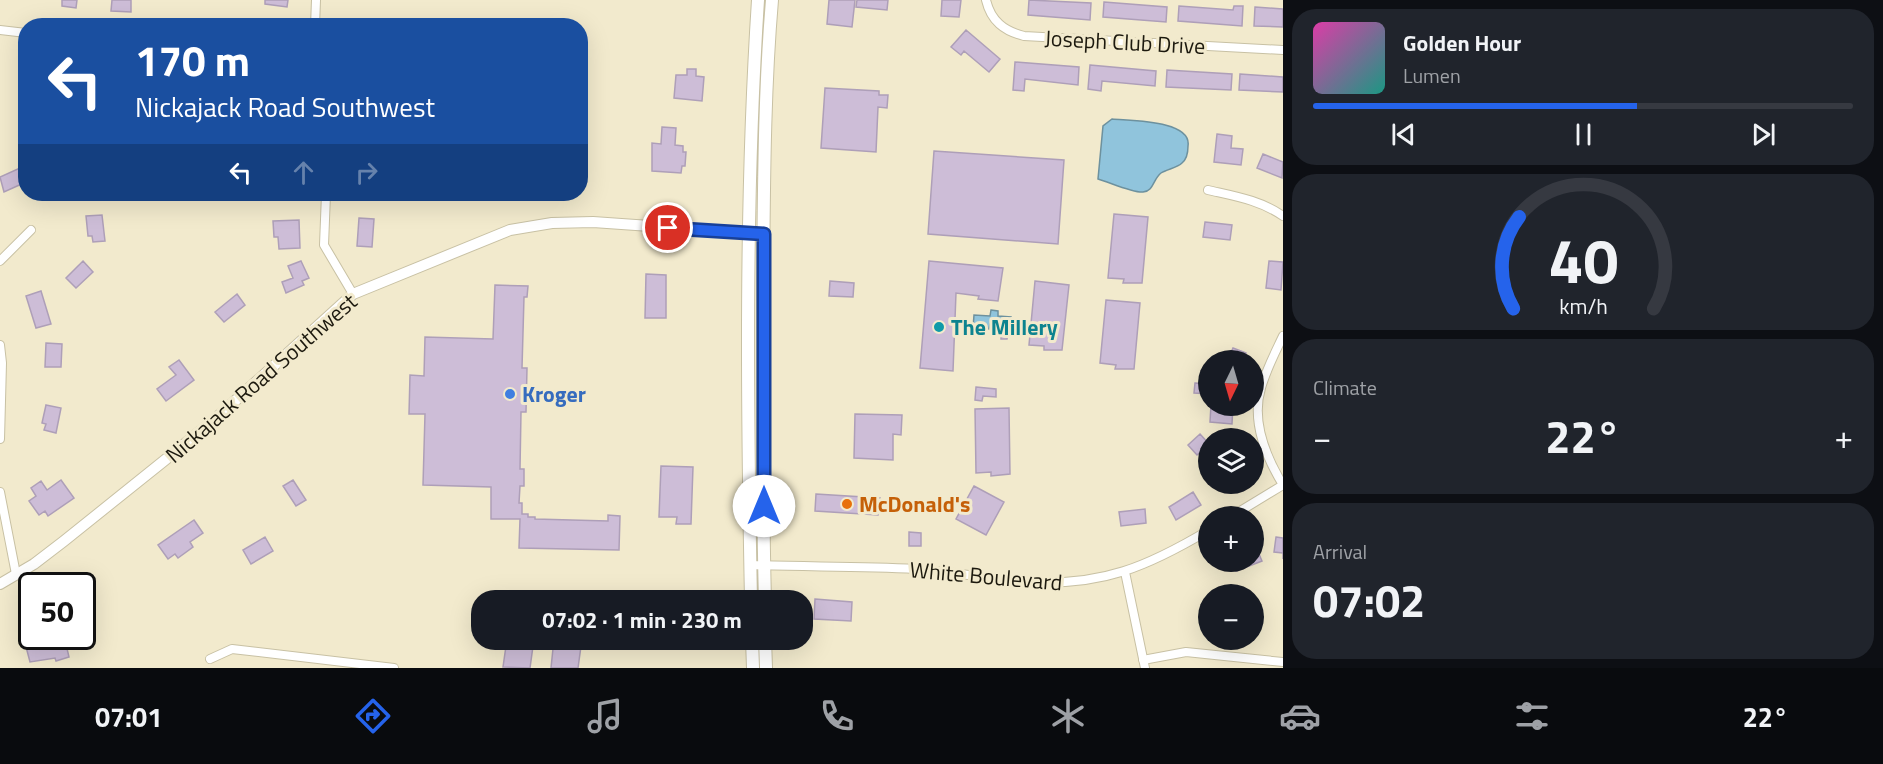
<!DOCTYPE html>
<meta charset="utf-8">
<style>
body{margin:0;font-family:"Titillium Web",sans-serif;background:#20242c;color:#f1f3f6;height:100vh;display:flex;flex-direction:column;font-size:22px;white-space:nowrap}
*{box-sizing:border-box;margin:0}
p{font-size:20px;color:#9ea1a6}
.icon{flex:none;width:33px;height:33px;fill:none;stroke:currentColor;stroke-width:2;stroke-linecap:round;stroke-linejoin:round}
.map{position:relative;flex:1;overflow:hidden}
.sheet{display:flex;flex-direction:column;gap:9px;padding:9px;background:#0d0f14;width:600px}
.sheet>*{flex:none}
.banner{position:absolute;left:18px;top:18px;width:570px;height:183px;border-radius:24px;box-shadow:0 6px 24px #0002;background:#1a4fa0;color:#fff;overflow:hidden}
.needle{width:39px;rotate:185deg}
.fabs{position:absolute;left:1198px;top:350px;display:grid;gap:12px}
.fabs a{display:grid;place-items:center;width:66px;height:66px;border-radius:50%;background:#171b24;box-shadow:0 6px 24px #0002;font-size:30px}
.speed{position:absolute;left:18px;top:572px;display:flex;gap:12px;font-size:30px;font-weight:700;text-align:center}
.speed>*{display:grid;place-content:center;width:78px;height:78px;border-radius:50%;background:#171b24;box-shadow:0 6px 24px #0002;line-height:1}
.speed .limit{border:3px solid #111;border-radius:9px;background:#fff;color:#111}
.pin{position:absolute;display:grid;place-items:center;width:51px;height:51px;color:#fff;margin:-26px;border:3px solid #fff;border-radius:50%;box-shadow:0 2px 6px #0007}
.me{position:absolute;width:66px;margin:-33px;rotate:0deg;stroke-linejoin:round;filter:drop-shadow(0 0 4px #0008)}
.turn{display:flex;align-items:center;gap:21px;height:126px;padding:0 18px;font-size:27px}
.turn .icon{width:78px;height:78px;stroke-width:2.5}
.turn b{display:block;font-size:42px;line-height:51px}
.lanes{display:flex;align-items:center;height:57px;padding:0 18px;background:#0003;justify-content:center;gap:30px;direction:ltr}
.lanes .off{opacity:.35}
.big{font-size:45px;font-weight:700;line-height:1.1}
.sheet .tile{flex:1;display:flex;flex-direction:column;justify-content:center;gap:9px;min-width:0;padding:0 21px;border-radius:24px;background:#20242c}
.sheet .dial{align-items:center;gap:0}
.dial svg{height:156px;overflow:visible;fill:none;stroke:#363941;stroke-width:7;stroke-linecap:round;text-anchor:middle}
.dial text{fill:#f1f3f6;stroke:none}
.song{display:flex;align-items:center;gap:18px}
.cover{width:72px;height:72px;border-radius:9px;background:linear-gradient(135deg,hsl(320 70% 55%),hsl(170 70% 35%))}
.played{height:6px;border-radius:3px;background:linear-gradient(90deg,#2563eb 60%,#363941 60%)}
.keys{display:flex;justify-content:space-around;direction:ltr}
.heat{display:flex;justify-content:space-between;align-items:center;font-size:33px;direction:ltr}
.trip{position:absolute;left:471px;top:590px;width:342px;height:60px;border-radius:24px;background:#171b24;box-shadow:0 6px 24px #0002;font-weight:700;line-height:60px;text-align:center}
.tabs{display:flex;height:96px;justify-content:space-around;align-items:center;background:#090b0e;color:#9ea1a6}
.tabs .icon{width:42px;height:42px}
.tabs .current{color:#2563eb}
.tabs b{font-size:27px;color:#f1f3f6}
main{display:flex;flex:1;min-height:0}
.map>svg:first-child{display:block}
.water{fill:#90c4dc;stroke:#6d919e;stroke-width:1.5}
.building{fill:#cdbdd7;stroke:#ae9fb8;stroke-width:1.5}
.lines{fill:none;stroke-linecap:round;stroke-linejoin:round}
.minor-casing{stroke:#c8c1a4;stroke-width:10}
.tertiary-casing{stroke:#c8c1a4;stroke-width:12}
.secondary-casing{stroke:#c8c1a4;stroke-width:14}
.minor{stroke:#fff;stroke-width:8}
.tertiary{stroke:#fff;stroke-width:10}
.secondary{stroke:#fff;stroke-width:12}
.route-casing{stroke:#184099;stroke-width:15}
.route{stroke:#2563eb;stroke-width:10}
.culture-dot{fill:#0f9aa8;stroke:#f2eacd;stroke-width:2}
.shop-dot{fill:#3f7fe0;stroke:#f2eacd;stroke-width:2}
.food-dot{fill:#e8710a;stroke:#f2eacd;stroke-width:2}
.labels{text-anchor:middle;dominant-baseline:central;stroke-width:6;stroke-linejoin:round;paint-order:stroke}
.street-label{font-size:22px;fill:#1c190e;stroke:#f2eacd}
.culture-label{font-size:22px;font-weight:bold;fill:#0d838f;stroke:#f2eacd;text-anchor:start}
.shop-label{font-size:22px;font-weight:bold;fill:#366cbe;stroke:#f2eacd;text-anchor:start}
.food-label{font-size:22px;font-weight:bold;fill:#c56008;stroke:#f2eacd;text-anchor:start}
</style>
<main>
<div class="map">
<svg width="1283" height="668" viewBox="0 0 1283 668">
<rect width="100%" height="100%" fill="#f2eacd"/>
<!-- water -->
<path class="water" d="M 1112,119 C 1130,121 1192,120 1188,146 C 1188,152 1187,159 1182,163 C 1177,168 1167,169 1161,173 C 1153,179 1154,191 1143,192 C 1133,193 1109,182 1098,179 L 1103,126 Z
M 991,310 L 998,311 L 998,316 L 1011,317 L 1010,325 L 990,324 L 989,329 L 973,328 L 974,315 L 990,316 Z"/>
<!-- building -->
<path class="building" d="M 62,0 L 77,0 L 76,8 L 62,6 Z
M 112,0 L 131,0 L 131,12 L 111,11 Z
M 265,0 L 288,0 L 287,7 L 265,4 Z
M 829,0 L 855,0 L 852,27 L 827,24 Z
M 857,0 L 888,0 L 887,10 L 856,7 Z
M 942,0 L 961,0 L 959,17 L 941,16 Z
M 1029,0 L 1091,3 L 1090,20 L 1028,15 Z
M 1104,2 L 1167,7 L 1166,22 L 1103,17 Z
M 1179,6 L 1233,10 L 1234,6 L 1243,6 L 1242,26 L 1178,21 Z
M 1255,7 L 1283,9 L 1283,27 L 1254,26 Z
M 966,30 L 1000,59 L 989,72 L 964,51 L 961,55 L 951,47 Z
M 1015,62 L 1079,67 L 1078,85 L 1025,79 L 1024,91 L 1013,90 Z
M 1090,65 L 1156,71 L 1155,86 L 1102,81 L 1101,91 L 1088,89 Z
M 687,69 L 696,69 L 696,76 L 704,77 L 702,101 L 674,98 L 676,75 L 687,75 Z
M 1167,70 L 1232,74 L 1231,90 L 1166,87 Z
M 1240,74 L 1283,77 L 1283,92 L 1239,90 Z
M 825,88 L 879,91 L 879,95 L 888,95 L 887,108 L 878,107 L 876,152 L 821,148 Z
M 662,127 L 676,128 L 675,145 L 683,146 L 683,152 L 686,152 L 685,166 L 682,166 L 681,173 L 652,171 L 652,143 L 661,144 Z
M 1217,134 L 1232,136 L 1231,148 L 1243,149 L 1241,165 L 1214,162 Z
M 934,151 L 1064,160 L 1058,244 L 928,234 Z
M 1263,154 L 1283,162 L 1282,178 L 1257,168 Z
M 20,168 L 26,182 L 4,192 L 0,177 Z
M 361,194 L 377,194 L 376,200 L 360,199 Z
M 1114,214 L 1148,217 L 1142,283 L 1123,283 L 1124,279 L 1108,278 Z
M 102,215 L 105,241 L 93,242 L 92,236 L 88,236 L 86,216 Z
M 359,218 L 374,219 L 372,247 L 357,246 Z
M 299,220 L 300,248 L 279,249 L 278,237 L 274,237 L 273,221 Z
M 1205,222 L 1232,225 L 1230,240 L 1203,237 Z
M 83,261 L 93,272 L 76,288 L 66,278 Z
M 301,261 L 309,278 L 302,281 L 304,285 L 286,293 L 282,282 L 293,278 L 288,266 Z
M 929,261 L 1003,268 L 998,301 L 978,299 L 979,296 L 956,293 L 953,371 L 920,368 Z
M 1269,261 L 1283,262 L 1281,290 L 1266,288 Z
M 646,274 L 666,275 L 666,318 L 645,318 Z
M 830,281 L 854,283 L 853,297 L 829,296 Z
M 1035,281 L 1069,285 L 1062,350 L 1044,350 L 1044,346 L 1029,345 Z
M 495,285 L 528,286 L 527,297 L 524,297 L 522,368 L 527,368 L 526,412 L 521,412 L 520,469 L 524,469 L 524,486 L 520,486 L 519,503 L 522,503 L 522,514 L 528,514 L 528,517 L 535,517 L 535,519 L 608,521 L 608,515 L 620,516 L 619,550 L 519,548 L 520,519 L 491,519 L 491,487 L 423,485 L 425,414 L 409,414 L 410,375 L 424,376 L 425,337 L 493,339 Z
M 41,291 L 51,324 L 36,328 L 26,296 Z
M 237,294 L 245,305 L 224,322 L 215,312 Z
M 1106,300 L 1140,303 L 1134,369 L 1115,369 L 1116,365 L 1100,363 Z
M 1001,330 L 1008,331 L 1007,339 L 1001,339 Z
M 46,343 L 62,344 L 61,367 L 45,367 Z
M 1233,348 L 1246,353 L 1244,360 L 1228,360 Z
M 179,360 L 194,380 L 166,401 L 157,389 L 176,375 L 169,367 Z
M 1195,383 L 1209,384 L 1209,394 L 1194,393 Z
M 976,387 L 996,389 L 996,397 L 983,396 L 982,401 L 975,400 Z
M 46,405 L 61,408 L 56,433 L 44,430 L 46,424 L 42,423 Z
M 1211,405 L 1233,405 L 1232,424 L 1210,422 Z
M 1009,408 L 1010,474 L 991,476 L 991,472 L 976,473 L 975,409 Z
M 855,414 L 902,415 L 901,435 L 893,434 L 893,460 L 854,458 Z
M 1200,434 L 1209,444 L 1197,455 L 1188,445 Z
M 661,466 L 693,467 L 691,524 L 676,524 L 677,517 L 659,517 Z
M 61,480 L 74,498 L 48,516 L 45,511 L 39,515 L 29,501 L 36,496 L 31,488 L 41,481 L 47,490 Z
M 293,480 L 306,500 L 296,506 L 283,486 Z
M 974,486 L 1004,502 L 986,535 L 956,519 Z
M 1193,492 L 1201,505 L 1176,520 L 1169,507 Z
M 816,494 L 880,498 L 878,515 L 815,511 Z
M 1145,509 L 1146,523 L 1121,526 L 1119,512 Z
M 194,520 L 203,533 L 190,542 L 193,547 L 178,558 L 175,554 L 168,559 L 158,545 Z
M 909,532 L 921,533 L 921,546 L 909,546 Z
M 265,537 L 273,551 L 251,564 L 243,550 Z
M 1276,537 L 1283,538 L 1283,559 L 1283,553 L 1274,552 Z
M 1256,547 L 1262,561 L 1236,571 L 1231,561 L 1254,561 L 1254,548 Z
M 815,599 L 852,602 L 851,621 L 814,619 Z
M 53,636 L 64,636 L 69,657 L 56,661 L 55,658 L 30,662 L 25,643 Z
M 507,639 L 534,639 L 530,668 L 503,667 Z
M 554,639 L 582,639 L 578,668 L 551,668 Z"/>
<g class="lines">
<!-- minor casing -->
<g class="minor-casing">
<path id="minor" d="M 986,0 C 991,21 1004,31 1024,36 L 1283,50
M 315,26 L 316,0
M 0,30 L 26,33
M 1208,190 C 1234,196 1260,200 1283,216
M 326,194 L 324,245 L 353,294
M 0,261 L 31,230
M 1283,336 C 1275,353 1266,370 1261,388 C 1251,421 1266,457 1283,485
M 0,345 L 2,363 L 0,439
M 0,492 L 16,574
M 1232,516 L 1283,485
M 751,565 C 805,567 860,566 915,569 C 953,571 991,580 1029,582 C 1102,586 1147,567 1209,530
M 1125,572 L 1145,668
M 210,659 L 232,649 L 394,668
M 1143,660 L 1186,652 L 1283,662"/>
</g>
<!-- tertiary casing -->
<g class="tertiary-casing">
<path id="tertiary" d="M 0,584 L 34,564 L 64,541 L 165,460 L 214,420 L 353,294 L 510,230 L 552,223 L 593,222 L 764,234"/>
</g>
<!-- secondary casing -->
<g class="secondary-casing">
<path id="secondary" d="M 751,600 C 747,400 745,200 758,0
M 765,600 C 762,494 763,388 763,282 C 764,187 764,94 772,0
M 752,639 L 753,668
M 765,639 L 766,668"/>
</g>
<!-- minor -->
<use href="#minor" class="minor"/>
<!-- tertiary -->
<use href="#tertiary" class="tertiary"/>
<!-- secondary -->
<use href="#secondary" class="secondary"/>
</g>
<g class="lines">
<!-- route casing -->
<g class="route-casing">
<path id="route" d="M 668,228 L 764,234 L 764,506"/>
</g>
<!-- route -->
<use href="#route" class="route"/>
</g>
<!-- markers -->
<circle class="culture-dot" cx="939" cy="327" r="6"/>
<circle class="shop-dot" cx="510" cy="394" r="6"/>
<circle class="food-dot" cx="847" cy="504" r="6"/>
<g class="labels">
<!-- street labels -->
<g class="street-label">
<text transform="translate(1125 42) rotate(3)">Joseph Club Drive</text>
<text transform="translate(261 378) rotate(-41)">Nickajack Road Southwest</text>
<text transform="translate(986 576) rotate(5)">White Boulevard</text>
</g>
<!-- culture labels -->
<g class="culture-label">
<text x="951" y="327">The Millery</text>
</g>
<!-- shop labels -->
<g class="shop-label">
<text x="522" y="394">Kroger</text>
</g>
<!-- food labels -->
<g class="food-label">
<text x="859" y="504">McDonald's</text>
</g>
</g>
</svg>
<div class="fabs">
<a><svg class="needle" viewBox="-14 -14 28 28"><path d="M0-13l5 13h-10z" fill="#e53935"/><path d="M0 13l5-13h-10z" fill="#9ea1a6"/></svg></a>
<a><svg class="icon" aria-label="layers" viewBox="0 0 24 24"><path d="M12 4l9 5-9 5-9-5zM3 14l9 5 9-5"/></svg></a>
<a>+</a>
<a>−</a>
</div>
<div class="speed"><div class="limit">50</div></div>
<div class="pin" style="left:668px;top:228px;background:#d93025"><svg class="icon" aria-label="arrive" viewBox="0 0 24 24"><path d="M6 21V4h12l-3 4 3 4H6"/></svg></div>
<svg class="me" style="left:764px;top:506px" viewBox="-20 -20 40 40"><circle r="19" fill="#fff"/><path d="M0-13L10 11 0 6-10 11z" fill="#2563eb"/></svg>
<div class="trip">07:02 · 1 min · 230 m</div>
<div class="banner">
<div class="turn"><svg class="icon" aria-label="left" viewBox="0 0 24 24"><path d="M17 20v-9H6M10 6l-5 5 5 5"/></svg><div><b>170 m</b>Nickajack Road Southwest</div></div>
<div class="lanes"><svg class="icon" aria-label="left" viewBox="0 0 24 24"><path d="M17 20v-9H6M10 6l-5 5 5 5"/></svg><svg class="icon off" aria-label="ahead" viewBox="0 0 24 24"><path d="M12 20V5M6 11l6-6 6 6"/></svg><svg class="icon off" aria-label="right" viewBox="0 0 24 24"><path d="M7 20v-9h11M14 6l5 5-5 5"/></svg></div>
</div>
</div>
<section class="sheet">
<div class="tile">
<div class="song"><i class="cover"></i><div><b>Golden Hour</b><p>Lumen</p></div></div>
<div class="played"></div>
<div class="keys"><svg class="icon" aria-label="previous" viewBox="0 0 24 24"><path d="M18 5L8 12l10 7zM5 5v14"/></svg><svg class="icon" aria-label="pause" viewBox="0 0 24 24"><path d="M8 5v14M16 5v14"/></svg><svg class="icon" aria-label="next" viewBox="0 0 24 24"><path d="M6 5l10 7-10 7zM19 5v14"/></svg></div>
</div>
<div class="tile dial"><svg viewBox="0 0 100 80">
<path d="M14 69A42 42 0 1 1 86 69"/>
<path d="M14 69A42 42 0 0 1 17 22" stroke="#2563eb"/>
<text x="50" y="56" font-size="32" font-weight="700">40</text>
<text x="50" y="72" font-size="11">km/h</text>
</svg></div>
<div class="tile"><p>Climate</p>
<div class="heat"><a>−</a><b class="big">22°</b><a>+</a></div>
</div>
<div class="tile"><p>Arrival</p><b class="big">07:02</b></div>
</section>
</main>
<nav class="tabs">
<b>07:01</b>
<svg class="icon current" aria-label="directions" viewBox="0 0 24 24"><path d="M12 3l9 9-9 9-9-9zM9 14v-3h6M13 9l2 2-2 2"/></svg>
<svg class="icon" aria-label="music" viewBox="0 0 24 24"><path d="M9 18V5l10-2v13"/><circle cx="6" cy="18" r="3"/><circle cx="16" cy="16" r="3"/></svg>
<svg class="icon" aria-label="phone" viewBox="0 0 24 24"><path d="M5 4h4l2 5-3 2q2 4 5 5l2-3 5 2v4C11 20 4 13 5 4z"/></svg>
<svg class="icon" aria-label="climate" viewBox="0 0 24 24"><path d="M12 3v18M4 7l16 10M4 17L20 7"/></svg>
<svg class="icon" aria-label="car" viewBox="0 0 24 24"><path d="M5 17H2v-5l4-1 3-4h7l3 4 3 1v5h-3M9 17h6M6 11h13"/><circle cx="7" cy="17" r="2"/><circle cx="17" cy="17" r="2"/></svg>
<svg class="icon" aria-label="filters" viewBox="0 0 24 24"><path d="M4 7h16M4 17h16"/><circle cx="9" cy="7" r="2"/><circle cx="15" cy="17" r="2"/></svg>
<b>22°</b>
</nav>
